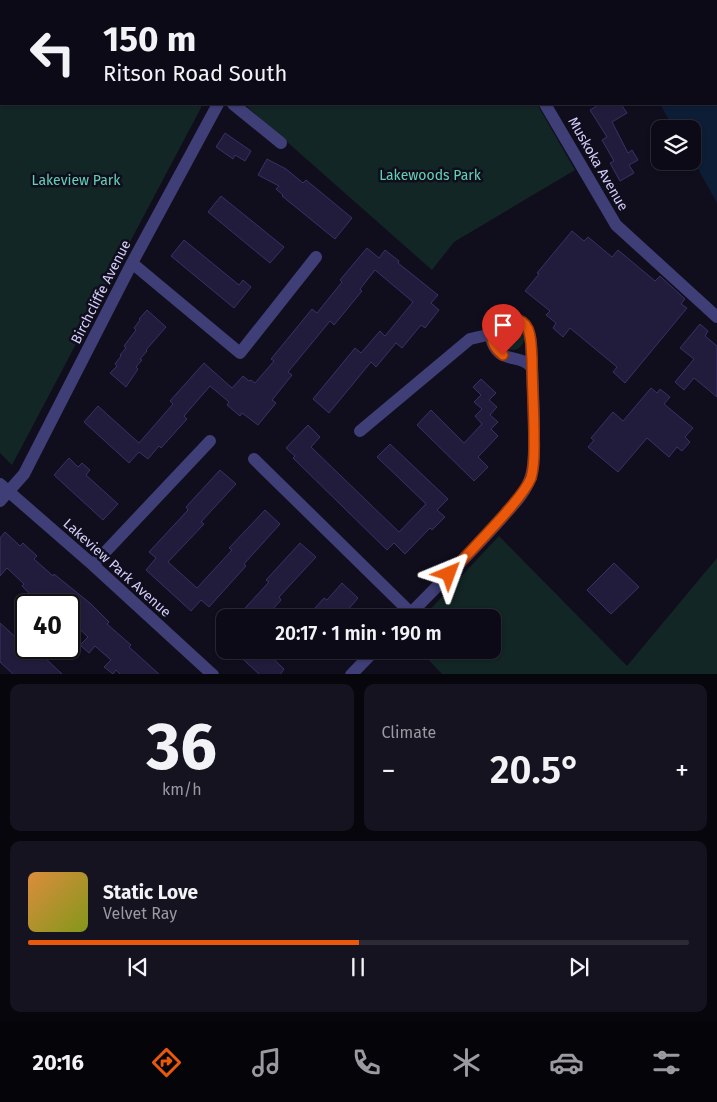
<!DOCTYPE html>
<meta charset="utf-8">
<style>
body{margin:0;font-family:"Fira Sans",sans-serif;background:#15131f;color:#f1f3f6;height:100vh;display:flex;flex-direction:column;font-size:19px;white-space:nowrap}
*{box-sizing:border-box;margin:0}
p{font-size:16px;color:#9a9aa1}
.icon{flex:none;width:28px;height:28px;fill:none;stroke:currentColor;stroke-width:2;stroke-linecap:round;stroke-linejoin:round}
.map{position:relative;height:674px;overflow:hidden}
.side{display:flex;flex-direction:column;gap:10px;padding:10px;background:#07060c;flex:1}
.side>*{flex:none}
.banner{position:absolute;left:0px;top:0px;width:718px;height:105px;box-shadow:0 1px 4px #0004,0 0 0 1px #2c2b35;background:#0c0a16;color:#f1f3f6;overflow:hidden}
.fabs{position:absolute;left:651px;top:120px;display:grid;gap:10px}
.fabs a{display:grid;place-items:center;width:50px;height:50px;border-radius:10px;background:#0c0a16;box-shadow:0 1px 4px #0004,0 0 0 1px #2c2b35;font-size:25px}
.speed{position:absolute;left:15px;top:594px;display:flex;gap:10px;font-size:25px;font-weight:700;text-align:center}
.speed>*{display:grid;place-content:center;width:65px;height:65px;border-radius:50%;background:#0c0a16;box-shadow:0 1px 4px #0004,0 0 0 1px #2c2b35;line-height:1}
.speed .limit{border:2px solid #111;border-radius:8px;background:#fff;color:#111}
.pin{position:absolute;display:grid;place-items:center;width:42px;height:42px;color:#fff;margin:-51px -21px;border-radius:50% 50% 50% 0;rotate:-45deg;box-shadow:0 0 5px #0007}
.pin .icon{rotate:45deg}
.me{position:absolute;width:55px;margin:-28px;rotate:44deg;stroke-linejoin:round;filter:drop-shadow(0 0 4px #0008)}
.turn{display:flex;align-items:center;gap:18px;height:105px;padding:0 20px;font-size:22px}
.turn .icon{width:65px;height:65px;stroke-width:2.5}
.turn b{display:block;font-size:35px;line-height:42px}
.big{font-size:38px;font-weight:600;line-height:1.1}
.side .widget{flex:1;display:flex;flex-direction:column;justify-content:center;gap:8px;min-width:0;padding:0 18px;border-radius:10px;background:#15131f}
.side .dial{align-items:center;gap:0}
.dial b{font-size:65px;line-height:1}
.song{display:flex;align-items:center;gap:15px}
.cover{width:60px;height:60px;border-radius:8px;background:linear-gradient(135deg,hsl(30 70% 55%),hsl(70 70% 35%))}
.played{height:5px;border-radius:2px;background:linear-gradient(90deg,#ea580c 50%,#2c2b35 50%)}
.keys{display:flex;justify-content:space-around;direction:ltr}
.heat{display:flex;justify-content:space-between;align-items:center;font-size:28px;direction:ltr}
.side .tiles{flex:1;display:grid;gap:10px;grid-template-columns:1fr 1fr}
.widget:last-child{grid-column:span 2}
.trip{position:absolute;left:216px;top:609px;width:285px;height:50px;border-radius:10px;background:#0c0a16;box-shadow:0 1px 4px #0004,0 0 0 1px #2c2b35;font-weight:600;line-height:50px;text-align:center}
.menu{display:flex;height:80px;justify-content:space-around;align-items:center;background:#050409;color:#9a9aa1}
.menu .icon{width:35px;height:35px}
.menu .active{color:#ea580c}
.menu b{font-size:22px;color:#f1f3f6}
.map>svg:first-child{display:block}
.green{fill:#122625}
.water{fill:#0d1d36}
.building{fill:#221c3c;stroke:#3a3066}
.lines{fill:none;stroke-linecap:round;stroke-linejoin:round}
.minor{stroke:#3f3e77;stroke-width:12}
.route-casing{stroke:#983908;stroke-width:12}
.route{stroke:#ea580c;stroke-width:9}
.labels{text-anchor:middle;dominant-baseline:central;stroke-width:5;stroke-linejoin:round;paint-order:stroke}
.street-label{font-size:14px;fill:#d3cffa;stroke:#100e1d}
.park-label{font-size:14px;fill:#63d2b4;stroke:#100e1d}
</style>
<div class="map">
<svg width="717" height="675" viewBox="0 0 717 675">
<rect width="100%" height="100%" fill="#100e1d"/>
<!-- green -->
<path class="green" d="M 0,0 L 265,0 L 1,1 L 1,104 L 203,104 L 12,465 L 0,453 Z
M 283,0 L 476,0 L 477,1 L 282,1 Z
M 494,0 L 576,0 L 578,1 L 494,1 Z
M 244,104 L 537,104 L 575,170 L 454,242 L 432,270 Z
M500 338a12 12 0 1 1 24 0a12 12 0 1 1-24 0Z
M 499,536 L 627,666 L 717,558 L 717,674 L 442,674 L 419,650 L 492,650 L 492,618 L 423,617 Z"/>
<!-- water -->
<path class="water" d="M 588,0 L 717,0 L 717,203 L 693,160 L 692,129 L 674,129 L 660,104 L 716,104 L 716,1 Z"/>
<!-- building -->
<path class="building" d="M 600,104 L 621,104 L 627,113 L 612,122 L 628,153 L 632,150 L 638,160 L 629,165 L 634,173 L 620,181 L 610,163 L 614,161 L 602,140 L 607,137 L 590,110 Z
M 225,133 L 251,151 L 245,161 L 235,155 L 233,159 L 216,147 Z
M 267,159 L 286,169 L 303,183 L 306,180 L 352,218 L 335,239 L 282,196 L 283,195 L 276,189 L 279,186 L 258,175 Z
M 221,196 L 284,247 L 270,263 L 208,212 Z
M 572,231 L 584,241 L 588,237 L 612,257 L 618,250 L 655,281 L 660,276 L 685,299 L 681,304 L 687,308 L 625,383 L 613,372 L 617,367 L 570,328 L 563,337 L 553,328 L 556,323 L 546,315 L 550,311 L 525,291 L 539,274 L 537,273 Z
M 184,240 L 239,285 L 243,280 L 251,287 L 234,308 L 171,256 Z
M 367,248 L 379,258 L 385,250 L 399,261 L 398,263 L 438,295 L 431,303 L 439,310 L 425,328 L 421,325 L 402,348 L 396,343 L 376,367 L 371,362 L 329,413 L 313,399 L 355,348 L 361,353 L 380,331 L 385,336 L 413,302 L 375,270 L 360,289 L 362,291 L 334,325 L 330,321 L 288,372 L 292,375 L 272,400 L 276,403 L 258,425 L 242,413 L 240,416 L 227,405 L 229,402 L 210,386 L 184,416 L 187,419 L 161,448 L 159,446 L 148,459 L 139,452 L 129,463 L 84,422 L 98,406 L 139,443 L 173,404 L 170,401 L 204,363 L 232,388 L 243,376 L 249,381 L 251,380 L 255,383 L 274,361 L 271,359 L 312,309 L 317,313 L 342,282 L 340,280 Z
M 147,310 L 166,327 L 146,350 L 147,351 L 140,359 L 142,360 L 136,367 L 138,369 L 126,387 L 110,373 L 117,366 L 115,364 L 121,356 L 120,355 L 126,348 L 124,346 L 136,330 L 134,328 L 140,320 L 139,319 Z
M 700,324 L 708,331 L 705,336 L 717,346 L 717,397 L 694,378 L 684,390 L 675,382 L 694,359 L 680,348 Z
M 481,379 L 496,393 L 489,400 L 497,407 L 490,415 L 498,422 L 491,429 L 498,436 L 478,457 L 488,467 L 474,481 L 417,425 L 431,410 L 464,443 L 482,424 L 475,416 L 482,409 L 474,402 L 481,395 L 473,387 Z
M 651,388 L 657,393 L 660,389 L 670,397 L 664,404 L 693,428 L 685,437 L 690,442 L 682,451 L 677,447 L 669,457 L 647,438 L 618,472 L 588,447 L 594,440 L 591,438 L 613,412 L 623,421 Z
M 308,425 L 320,437 L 311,447 L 399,532 L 426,504 L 377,457 L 390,444 L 448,499 L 437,510 L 445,517 L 432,530 L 430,528 L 405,554 L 394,543 L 387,550 L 293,458 L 295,456 L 286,448 Z
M 69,458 L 78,467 L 82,463 L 90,470 L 86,475 L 118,504 L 103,520 L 54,475 Z
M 220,470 L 236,484 L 201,522 L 204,524 L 168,562 L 197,588 L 232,550 L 229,548 L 265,510 L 280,524 L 244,564 L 246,566 L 209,607 L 201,600 L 191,611 L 146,570 L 156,558 L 149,552 L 188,510 L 186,507 Z
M 5,532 L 20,546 L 23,543 L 37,556 L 34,559 L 53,576 L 54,574 L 91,604 L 109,622 L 107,624 L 131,645 L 129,647 L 160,675 L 121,675 L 116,670 L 113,674 L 104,667 L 111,660 L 95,646 L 89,653 L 80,645 L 88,637 L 69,619 L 69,605 L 40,605 L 22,586 L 24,584 L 7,568 L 0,576 L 0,538 Z
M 300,543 L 316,557 L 279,597 L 281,600 L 265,618 L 236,618 L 269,582 L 266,580 Z
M 614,563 L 639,587 L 611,614 L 587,590 Z
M 342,583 L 358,598 L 341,618 L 306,618 L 324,598 L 327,600 Z
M 0,623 L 20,641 L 26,634 L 26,648 L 39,648 L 45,654 L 43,656 L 63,675 L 14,675 L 0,662 Z
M 233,650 L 264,650 L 284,669 L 280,675 L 260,675 Z"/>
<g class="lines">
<!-- minor -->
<path class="minor" d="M 486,0 L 486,1
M 277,1 L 278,0
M 233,104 L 281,143
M 545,104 L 616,225 L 717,317
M 132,263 L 240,353 L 316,257
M 360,431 L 470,339 L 492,334
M 254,459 L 411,613
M 0,484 L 93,565 L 213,675
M 0,501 L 24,474 L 132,263 L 218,104
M 93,565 L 210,441
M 406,618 C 438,585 471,553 501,519 C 512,506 526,493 531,476 C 535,463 534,449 534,435 C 534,412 533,390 532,367 C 531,355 533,341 528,330 C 517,306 479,327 496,349 C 505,362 523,355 532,368
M 351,675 L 375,650"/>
</g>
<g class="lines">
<!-- route casing -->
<g class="route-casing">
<path id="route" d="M 449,574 C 468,554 486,535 504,515 C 514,503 525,492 531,478 C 535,464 534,450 534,436 C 534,410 532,385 532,359 C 531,349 532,339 528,329 C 516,304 472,330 503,355"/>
</g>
<!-- route -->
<use href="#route" class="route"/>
</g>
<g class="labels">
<!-- street labels -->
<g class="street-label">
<text transform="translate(598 164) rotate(60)">Muskoka Avenue</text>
<text transform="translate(101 292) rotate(-63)">Birchcliffe Avenue</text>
<text transform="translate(117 568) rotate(42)">Lakeview Park Avenue</text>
</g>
<!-- park labels -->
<g class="park-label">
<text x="430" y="175">Lakewoods Park</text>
<text x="76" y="180">Lakeview Park</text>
</g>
</g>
</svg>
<div class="fabs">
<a><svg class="icon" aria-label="layers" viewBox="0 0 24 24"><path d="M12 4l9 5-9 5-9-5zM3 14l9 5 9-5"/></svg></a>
</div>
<div class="speed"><div class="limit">40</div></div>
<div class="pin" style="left:503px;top:355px;background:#d93025"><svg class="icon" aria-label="arrive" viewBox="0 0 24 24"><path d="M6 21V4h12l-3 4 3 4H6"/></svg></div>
<svg class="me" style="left:449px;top:574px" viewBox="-20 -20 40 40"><path d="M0-17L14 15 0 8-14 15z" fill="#ea580c" stroke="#fff" stroke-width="4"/></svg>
<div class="trip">20:17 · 1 min · 190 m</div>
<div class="banner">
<div class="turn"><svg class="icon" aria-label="left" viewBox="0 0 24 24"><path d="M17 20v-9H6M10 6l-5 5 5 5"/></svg><div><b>150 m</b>Ritson Road South</div></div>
</div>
</div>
<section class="side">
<div class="tiles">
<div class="widget dial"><b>36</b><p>km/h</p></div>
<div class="widget"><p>Climate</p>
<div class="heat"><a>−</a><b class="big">20.5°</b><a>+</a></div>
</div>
<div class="widget">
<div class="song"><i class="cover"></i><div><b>Static Love</b><p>Velvet Ray</p></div></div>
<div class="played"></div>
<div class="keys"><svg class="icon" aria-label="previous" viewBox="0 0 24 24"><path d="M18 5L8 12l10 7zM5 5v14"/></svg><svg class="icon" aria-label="pause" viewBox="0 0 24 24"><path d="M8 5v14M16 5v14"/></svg><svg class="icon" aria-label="next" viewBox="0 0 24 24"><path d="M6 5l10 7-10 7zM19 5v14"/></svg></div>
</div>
</div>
</section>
<nav class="menu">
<b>20:16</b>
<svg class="icon active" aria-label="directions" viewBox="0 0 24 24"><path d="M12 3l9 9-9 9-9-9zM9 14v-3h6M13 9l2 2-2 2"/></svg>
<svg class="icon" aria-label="music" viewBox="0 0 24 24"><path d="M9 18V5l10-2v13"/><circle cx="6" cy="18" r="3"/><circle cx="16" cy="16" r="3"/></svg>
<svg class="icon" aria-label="phone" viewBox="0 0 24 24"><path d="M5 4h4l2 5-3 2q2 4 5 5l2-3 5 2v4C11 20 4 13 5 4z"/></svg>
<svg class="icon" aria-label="climate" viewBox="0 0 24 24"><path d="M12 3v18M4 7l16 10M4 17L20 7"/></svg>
<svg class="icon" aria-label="car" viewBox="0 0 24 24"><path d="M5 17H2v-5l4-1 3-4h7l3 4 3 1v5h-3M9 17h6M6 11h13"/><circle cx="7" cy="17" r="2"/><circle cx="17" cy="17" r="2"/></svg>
<svg class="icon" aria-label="filters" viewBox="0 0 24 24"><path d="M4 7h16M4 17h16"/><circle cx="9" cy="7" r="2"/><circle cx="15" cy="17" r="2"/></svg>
</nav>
